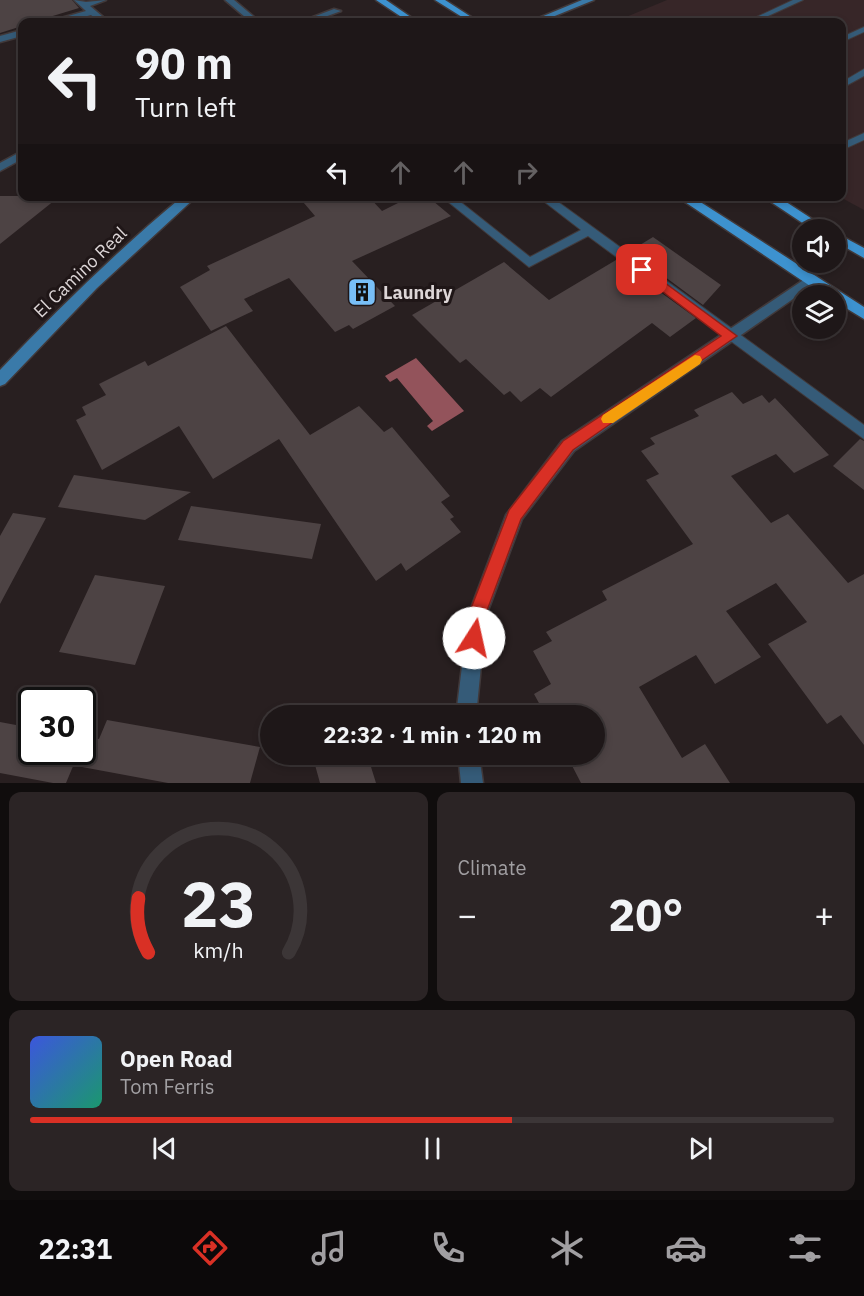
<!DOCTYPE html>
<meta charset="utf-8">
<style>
body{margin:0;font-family:"IBM Plex Sans",sans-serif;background:#2b2425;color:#f1f3f6;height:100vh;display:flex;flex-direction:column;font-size:22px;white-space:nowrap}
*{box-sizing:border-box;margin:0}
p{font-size:20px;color:#a19fa2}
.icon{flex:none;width:33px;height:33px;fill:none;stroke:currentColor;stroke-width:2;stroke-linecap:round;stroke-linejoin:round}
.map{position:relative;height:783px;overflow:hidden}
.drawer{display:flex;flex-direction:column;gap:9px;padding:9px;background:#100d0d;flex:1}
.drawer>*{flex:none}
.banner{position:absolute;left:18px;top:18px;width:828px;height:183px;border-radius:12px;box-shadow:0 3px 9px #0003,0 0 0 2px #3c3637;background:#1e1718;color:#f1f3f6;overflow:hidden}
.controls{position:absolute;left:792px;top:219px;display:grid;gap:12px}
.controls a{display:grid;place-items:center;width:54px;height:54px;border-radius:50%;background:#1e1718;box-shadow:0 3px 9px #0003,0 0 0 2px #3c3637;font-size:30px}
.speed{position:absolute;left:18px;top:687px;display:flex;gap:12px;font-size:30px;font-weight:700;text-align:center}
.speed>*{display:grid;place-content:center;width:78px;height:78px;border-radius:50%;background:#1e1718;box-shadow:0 3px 9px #0003,0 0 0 2px #3c3637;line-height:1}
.speed .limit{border:3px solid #111;border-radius:9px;background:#fff;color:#111}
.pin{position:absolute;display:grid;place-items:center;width:51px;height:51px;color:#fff;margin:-26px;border-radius:12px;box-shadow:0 3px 9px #0006}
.me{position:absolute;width:66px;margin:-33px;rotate:10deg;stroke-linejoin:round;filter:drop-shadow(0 0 4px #0008)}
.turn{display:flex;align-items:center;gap:21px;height:126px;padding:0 18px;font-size:27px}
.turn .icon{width:78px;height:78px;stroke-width:2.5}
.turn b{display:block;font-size:42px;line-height:51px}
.lanes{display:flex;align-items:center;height:57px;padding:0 18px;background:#0003;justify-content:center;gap:30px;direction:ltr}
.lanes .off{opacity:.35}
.big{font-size:45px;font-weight:700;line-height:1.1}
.drawer .widget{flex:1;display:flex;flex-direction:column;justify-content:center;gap:9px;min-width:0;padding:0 21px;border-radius:12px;background:#2b2425}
.drawer .dial{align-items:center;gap:0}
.dial svg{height:156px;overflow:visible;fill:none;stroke:#3c3637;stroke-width:7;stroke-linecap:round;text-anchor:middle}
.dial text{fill:#f1f3f6;stroke:none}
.song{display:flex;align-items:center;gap:18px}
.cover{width:72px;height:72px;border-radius:9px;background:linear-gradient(135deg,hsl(230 70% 55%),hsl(160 70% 35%))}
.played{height:6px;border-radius:3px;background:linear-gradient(90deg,#d93025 60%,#3c3637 60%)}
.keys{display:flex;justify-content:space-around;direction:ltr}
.heat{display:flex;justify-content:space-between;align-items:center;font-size:33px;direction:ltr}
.drawer .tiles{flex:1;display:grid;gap:9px;grid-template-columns:1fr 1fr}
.widget:last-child{grid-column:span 2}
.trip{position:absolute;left:260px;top:705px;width:345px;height:60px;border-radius:30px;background:#1e1718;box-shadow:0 3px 9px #0003,0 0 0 2px #3c3637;font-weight:700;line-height:60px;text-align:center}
.tab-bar{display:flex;height:96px;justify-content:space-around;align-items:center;background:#0c090a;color:#a19fa2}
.tab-bar .icon{width:42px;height:42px}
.tab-bar .current{color:#d93025}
.tab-bar b{font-size:27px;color:#f1f3f6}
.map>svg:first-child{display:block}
.built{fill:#372628}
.water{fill:#93535b}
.building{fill:#4d4344}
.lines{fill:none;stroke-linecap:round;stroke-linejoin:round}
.service-casing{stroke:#41393a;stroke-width:2}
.minor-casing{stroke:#41393a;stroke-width:3}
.secondary-casing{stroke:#41393a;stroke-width:3}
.primary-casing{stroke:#41393a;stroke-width:3}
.service{fill:#355b78;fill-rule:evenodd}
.minor{fill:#355b78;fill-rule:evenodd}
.secondary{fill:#3a7aa9;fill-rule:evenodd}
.primary{fill:#3d92cf;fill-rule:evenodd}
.route{fill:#d93025;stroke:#8d1f18;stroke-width:1.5}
.slow{fill:#f59e0b}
.labels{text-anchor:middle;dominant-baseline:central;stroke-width:6;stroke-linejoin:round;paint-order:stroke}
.street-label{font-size:18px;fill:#ddd6d7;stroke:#1f1617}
.poi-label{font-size:18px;font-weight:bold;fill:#ddd6d7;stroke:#1f1617;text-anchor:start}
</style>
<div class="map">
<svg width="864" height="783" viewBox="0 0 864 783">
<rect width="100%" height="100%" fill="#281f20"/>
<!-- built -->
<path class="built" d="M 667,0 L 864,0 L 864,210 L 840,197 L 842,22 L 614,22 Z"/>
<!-- water -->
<path class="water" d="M 416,358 L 464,411 L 432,431 L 427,426 L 433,421 L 397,378 L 390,382 L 385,376 Z"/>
<!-- building -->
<path class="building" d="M 0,0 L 72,0 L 79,8 L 33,22 L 22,22 L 22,26 L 0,33 Z
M 0,196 L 60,196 L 0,244 Z
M 298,196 L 368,196 L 382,211 L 412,196 L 427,196 L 451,216 L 352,261 L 395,306 L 353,329 L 349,325 L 335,332 L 289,278 L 244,299 L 253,311 L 211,331 L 180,287 L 210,270 L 207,266 L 315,216 Z
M 653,237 L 721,285 L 703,305 L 630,251 Z
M 616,260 L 696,318 L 670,337 L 652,323 L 551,397 L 540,388 L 521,402 L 510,391 L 504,395 L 466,359 L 460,363 L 412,315 L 504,262 L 549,300 Z
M 226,326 L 310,435 L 359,406 L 384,432 L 392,427 L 450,496 L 441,502 L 454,517 L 450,519 L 461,532 L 406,571 L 401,563 L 376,581 L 279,439 L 213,479 L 179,426 L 102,470 L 76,420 L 86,415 L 82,407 L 106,395 L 99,384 L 145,361 L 148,366 Z
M 732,392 L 743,404 L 762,395 L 769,403 L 775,398 L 829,455 L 794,473 L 776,454 L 731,476 L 771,523 L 788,514 L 848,583 L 864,574 L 864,745 L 841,715 L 827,724 L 768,644 L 807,622 L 776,583 L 726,611 L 761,657 L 715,684 L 696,655 L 639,687 L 682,758 L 705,744 L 730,783 L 581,783 L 566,754 L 594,754 L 594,716 L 546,716 L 534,694 L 551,684 L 533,651 L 552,641 L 546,632 L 607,600 L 602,591 L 693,544 L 646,480 L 659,474 L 641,451 L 655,444 L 650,438 L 699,416 L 694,410 Z
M 860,439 L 864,441 L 864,490 L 833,466 Z
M 74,475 L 191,492 L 145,520 L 58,507 Z
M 191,506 L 321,524 L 312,559 L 178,540 Z
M 13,513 L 46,518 L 0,604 L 0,536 Z
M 95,575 L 165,586 L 135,665 L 59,652 Z
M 107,720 L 260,747 L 250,783 L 168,783 L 82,767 L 82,737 L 99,739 Z
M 0,722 L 32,728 L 32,752 L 79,752 L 66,783 L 53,783 L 0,773 Z
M 312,754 L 367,754 L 376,783 L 320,783 Z"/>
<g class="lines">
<!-- service casing -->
<g class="service-casing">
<path id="service" d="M 793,0 L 803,0 L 755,22 L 746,22 Z
M 864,27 L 864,32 L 842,42 L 842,37 Z
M 864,69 L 864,76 L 842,88 L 842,82 Z
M 864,133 L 864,140 L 842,150 L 842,143 Z
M 441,196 L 453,196 L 530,257 L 581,230 L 537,196 L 550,196 L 864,425 L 864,439 L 588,236 L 529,267 Z"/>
</g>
<!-- minor casing -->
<g class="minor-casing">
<path id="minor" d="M 74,0 L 86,2 L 106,0 L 90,6 L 109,22 L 100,22 L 91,15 L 65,22 L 53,22 L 54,20 L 86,11 Z
M 225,0 L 234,0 L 260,22 L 251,22 Z
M 334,9 L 341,11 L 311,22 L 300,22 Z
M 22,30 L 22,36 L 0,42 L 0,36 Z
M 22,151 L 22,159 L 0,171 L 0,163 Z
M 811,275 L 816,277 L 818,280 L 816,283 L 574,451 L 522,519 L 486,616 L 476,716 L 456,716 L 468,616 L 506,515 L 562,441 Z
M 458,754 L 479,754 L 483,783 L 461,783 Z"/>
</g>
<!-- secondary casing -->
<g class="secondary-casing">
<path id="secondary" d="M 582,0 L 594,0 L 540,22 L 529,22 Z
M 183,196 L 197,196 L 97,288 L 5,384 L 0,386 L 0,370 C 58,309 118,250 183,196 Z"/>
</g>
<!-- primary casing -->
<g class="primary-casing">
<path id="primary" d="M 376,0 L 386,0 L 418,22 L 409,22 Z
M 435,0 L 445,0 L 479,22 L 470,22 Z
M 676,196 L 691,196 L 864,307 L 864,319 L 836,302 L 836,296 L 825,296 Z
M 762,196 L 777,196 L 829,230 L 813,230 Z
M 836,233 L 864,248 L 864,258 L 836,242 Z"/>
</g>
<!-- service -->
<use href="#service" class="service"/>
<!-- minor -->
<use href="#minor" class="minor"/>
<!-- secondary -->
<use href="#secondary" class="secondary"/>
<!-- primary -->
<use href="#primary" class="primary"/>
</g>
<!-- route -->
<path class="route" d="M 642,266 L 737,336 L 573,450 L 521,519 L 485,616 L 481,645 L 474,647 L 468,645 L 466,638 L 468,616 L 509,510 L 563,441 L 721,336 L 638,273 L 638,267 Z"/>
<!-- slow -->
<path class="slow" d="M 695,355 L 700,356 L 702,360 L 700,364 L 613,423 L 603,423 L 601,419 L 603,415 Z"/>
<!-- icons -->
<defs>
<g id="building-square" transform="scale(1.5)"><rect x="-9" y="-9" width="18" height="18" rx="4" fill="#78bff7" stroke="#1f1617"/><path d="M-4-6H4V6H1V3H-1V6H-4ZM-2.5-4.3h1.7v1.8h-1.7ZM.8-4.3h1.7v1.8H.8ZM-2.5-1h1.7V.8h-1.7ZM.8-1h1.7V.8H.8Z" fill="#111"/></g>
</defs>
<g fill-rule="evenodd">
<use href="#building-square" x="362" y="292"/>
</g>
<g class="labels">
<!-- street labels -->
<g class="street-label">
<text transform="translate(80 272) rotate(-44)">El Camino Real</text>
</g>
<!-- poi labels -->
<g class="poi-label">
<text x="383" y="292">Laundry</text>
</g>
</g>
</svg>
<div class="controls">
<a><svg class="icon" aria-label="sound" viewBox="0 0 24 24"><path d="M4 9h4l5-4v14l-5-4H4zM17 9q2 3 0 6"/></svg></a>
<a><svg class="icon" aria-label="layers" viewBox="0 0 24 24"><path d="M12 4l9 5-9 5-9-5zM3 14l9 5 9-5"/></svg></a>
</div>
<div class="speed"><div class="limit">30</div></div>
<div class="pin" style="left:642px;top:270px;background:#d93025"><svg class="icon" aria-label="arrive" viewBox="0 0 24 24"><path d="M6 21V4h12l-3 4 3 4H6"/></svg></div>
<svg class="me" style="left:474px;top:638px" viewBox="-20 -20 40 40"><circle r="19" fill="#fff"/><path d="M0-13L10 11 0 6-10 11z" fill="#d93025"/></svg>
<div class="trip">22:32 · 1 min · 120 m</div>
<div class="banner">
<div class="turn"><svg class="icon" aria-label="left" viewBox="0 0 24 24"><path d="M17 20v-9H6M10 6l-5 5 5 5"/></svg><div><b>90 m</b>Turn left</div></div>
<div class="lanes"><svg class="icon" aria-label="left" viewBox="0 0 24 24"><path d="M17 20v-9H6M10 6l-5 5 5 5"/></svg><svg class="icon off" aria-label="ahead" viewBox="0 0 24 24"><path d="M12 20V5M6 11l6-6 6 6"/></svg><svg class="icon off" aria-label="ahead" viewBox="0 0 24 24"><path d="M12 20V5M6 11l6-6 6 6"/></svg><svg class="icon off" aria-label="right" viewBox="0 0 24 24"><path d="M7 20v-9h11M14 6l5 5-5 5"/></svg></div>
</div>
</div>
<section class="drawer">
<div class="tiles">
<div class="widget dial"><svg viewBox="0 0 100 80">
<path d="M14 69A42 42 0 1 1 86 69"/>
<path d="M14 69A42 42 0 0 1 9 41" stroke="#d93025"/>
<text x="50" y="56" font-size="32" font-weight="700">23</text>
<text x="50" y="72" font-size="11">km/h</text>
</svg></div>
<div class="widget"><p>Climate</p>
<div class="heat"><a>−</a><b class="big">20°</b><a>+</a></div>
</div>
<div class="widget">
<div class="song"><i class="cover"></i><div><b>Open Road</b><p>Tom Ferris</p></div></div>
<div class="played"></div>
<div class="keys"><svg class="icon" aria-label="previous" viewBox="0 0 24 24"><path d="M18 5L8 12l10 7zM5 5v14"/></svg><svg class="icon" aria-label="pause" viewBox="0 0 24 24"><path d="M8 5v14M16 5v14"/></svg><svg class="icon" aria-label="next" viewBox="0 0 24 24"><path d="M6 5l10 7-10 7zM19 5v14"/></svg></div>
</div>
</div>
</section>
<nav class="tab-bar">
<b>22:31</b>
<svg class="icon current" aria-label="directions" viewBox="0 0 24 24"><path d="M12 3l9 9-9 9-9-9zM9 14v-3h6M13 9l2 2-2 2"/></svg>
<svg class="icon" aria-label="music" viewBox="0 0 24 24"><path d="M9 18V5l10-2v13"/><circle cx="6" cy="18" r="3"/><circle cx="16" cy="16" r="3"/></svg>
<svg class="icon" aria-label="phone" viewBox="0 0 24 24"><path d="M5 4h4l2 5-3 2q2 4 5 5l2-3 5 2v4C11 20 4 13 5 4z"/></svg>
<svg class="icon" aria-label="climate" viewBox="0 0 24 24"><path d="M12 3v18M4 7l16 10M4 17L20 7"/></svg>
<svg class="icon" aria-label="car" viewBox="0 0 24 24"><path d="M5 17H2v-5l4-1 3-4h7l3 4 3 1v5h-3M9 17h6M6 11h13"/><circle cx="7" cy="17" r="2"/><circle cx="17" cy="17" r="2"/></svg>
<svg class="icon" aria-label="filters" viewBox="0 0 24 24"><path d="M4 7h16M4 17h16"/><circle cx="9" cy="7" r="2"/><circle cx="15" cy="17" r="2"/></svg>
</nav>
